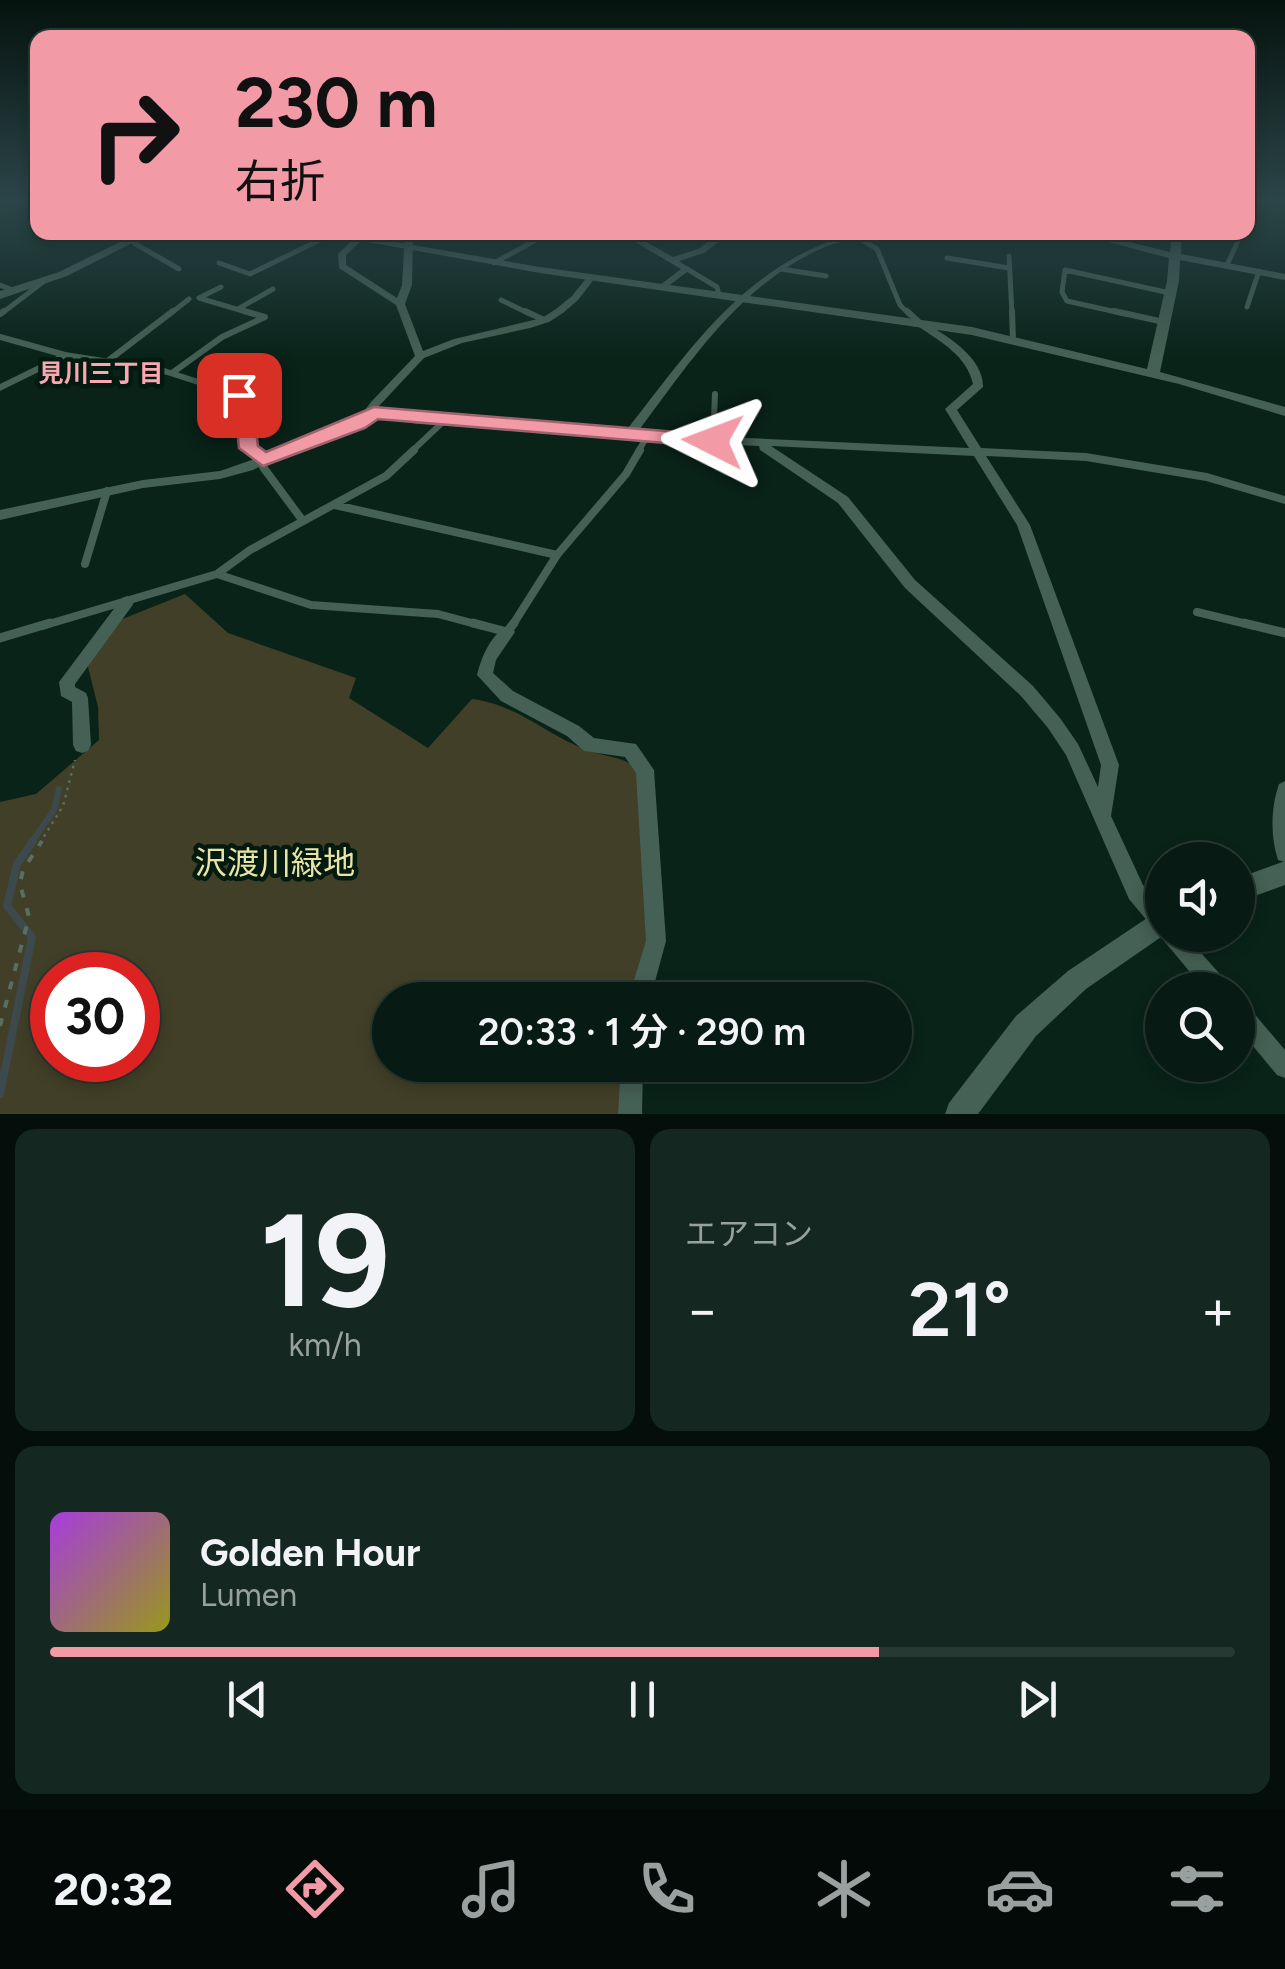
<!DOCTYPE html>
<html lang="ja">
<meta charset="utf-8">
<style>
body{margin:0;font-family:Figtree,"Noto Sans JP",sans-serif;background:#152721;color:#f1f3f6;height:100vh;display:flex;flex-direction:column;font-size:38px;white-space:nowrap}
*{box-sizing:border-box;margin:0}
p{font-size:32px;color:#98a1a0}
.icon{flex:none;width:55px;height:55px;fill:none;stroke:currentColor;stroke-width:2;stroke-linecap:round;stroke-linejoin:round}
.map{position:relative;height:1114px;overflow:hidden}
.drawer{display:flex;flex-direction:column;gap:15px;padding:15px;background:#040e0a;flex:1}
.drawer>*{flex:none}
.hud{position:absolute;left:30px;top:30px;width:1225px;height:210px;border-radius:20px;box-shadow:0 5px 15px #0003,0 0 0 2px #283833;background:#f39aa7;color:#111;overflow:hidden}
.tools{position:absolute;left:1145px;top:842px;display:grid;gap:20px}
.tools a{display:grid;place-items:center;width:110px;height:110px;border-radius:50%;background:#071a13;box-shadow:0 5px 15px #0003,0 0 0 2px #283833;font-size:50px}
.speed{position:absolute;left:30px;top:952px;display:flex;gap:20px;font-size:50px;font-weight:700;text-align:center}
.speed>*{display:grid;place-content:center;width:130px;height:130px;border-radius:50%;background:#071a13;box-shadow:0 5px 15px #0003,0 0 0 2px #283833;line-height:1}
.speed .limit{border:15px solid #d22;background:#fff;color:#111}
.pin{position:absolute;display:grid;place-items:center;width:85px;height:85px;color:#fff;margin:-42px;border-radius:20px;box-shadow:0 5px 15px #0006}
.me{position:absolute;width:110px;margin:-55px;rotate:273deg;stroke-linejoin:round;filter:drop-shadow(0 0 8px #0008)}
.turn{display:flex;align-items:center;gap:35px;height:210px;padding:0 40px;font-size:45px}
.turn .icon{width:130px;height:130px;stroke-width:2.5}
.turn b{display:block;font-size:70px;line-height:85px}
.big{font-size:75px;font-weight:600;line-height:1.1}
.drawer .card{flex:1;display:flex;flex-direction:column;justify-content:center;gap:15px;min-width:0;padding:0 35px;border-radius:20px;background:#152721}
.drawer .dial{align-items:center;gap:0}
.dial b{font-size:130px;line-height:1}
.song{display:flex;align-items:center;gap:30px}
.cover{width:120px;height:120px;border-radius:15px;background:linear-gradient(135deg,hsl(280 70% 55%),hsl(60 70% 35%))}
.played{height:10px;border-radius:5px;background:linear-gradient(90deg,#f39aa7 70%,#283833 70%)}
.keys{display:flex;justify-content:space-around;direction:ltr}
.heat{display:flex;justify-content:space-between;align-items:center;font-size:55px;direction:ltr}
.drawer .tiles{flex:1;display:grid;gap:15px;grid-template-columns:1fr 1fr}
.card:last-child{grid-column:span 2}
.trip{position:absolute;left:372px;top:982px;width:540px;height:100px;border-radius:50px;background:#071a13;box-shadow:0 5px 15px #0003,0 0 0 2px #283833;font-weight:600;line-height:100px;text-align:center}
.dock{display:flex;height:160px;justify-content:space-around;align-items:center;background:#030a08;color:#98a1a0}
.dock .icon{width:70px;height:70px}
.dock .on{color:#f39aa7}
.dock b{font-size:45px;color:#f1f3f6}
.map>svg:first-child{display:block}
.green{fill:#413f27;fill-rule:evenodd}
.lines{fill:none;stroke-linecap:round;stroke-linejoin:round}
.stream-far1{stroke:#3d4a4d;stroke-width:6}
.stream{stroke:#3d4a4d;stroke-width:8}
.path-far1{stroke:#586d64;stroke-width:2.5;stroke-dasharray:2.5 5;stroke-linecap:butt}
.path{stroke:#586d64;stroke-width:4;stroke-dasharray:8 11;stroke-linecap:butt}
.service-far3{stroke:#456054;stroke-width:5}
.service-far2{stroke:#456054;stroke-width:6}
.service-far1{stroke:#456054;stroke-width:8}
.service{stroke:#456054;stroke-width:9}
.minor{fill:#456054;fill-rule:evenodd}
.tertiary{fill:#456054;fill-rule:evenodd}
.route{fill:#f39aa7;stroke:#9e646d;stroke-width:2.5}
.labels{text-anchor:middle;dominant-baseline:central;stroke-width:9;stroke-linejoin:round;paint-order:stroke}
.far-neighbourhood-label{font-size:25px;font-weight:bold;fill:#faa7b2;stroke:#021a10}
.near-park-label{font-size:32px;fill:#e9e3a4;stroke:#021a10}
</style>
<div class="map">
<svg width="1285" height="1114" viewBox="0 0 1285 1114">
<rect width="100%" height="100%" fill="#092319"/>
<!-- green -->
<path class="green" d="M 185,594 L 228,633 L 356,678 L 349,698 L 428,748 L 472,699 C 522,706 546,736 590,751 C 611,758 624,757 642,771 L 649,938 L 633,1000 L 390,1000 L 390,1065 L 627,1065 L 625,1114 L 0,1114 L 0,802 L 36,794 L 99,740 L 98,707 L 86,659 L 110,624 ZM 52,975 L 138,975 L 138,1060 L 52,1060 Z"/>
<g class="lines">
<!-- stream-far1 -->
<path class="stream-far1" d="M 31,843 L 54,810 L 59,789"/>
<!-- stream -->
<path class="stream" d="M 0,1094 L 32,937 L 7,906 L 17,864 L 33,841"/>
<!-- path-far1 -->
<path class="path-far1" d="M 40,843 L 63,806 L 75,760"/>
<!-- path -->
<path class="path" d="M 0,1026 L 29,917 L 20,884 L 23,870 L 42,841"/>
<!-- service-far3 -->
<path class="service-far3" d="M 1248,220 L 1252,211
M 849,232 L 877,249 L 900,305 L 909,314
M 1131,232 L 1142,236
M 134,243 L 179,269
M 1009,256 L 1012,314
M 947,258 L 1009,268
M 219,263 L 250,274 L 330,235
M 494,263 L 534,241
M 1227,265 L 1242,232
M 687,269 L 717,287 L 719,295
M 781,269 L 826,276
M 0,285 L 15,291
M 221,287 L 199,298 L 253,314
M 501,300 L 530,314
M 1247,307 L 1259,271
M 238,309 L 273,289
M 1,314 L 43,282
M 170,314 L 189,299
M 1125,314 L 1067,301 L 1062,292 L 1065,270 L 1170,293"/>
<!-- service-far2 -->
<path class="service-far2" d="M 525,311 L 544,320
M 907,311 L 922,325
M 1012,311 L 1013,340
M 1114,311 L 1164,322
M 0,314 L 4,311
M 0,337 L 65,355 L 161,370 L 239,395 L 249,448 L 254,452
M 109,360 L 173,311
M 172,373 L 222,337 L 265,317 L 244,311
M 713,441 L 715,394
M 284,452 L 358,424 L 375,413
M 411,452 L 445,420
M 638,452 L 646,438"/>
<!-- service-far1 -->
<path class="service-far1" d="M 251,450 L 263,460 L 290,450
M 263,460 L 263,467 L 303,521
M 335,505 L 557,555
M 85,564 L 107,491
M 217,574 L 311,605 L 438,614 L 483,626
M 1197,612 L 1255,626
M 42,626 L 217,574 L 250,550 L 386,476 L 414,450
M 512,626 L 557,555 L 626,474 L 640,450"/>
<!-- service -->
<path class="service" d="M 473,623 L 507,632 L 514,623
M 1244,623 L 1285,633
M 0,638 L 50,623"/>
<!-- minor -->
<path class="minor" d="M 405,232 L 413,232 L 412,285 L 405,304 L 423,351 L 454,339 L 542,318 L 556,309 L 572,296 L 588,276 L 595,278 L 578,300 L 563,313 L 549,322 L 530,328 L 462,343 L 424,358 L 379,406 L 378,410 L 413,416 L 539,421 L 625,432 C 691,348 743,267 850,234 L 853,234 L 853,238 C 841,242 828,245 816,251 C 738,288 687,366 637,433 L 969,448 L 945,409 L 973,384 C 967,356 941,342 919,327 L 919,323 L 922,322 C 946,334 984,358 983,387 L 957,410 L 981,448 L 1086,453 L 1207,473 L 1285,496 L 1285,504 L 1206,481 L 1086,461 L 986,456 L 1030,525 L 1119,765 L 1111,816 L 1143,885 L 1162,910 L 1162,935 L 1185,935 L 1227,982 L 1230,990 L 1205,990 L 1129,899 L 1066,755 L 1048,728 L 1021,696 L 905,588 L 838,503 L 760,450 L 759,446 C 715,444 670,444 627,439 C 598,437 570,432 542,429 C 508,426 386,430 365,410 L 371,402 L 415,356 L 396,305 L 339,268 L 338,254 L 353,239 L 359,239 L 359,243 L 346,255 L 346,265 L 397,298 L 402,285 ZM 771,446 L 974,456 L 1017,525 L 1101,765 L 1098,787 L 1078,744 L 1060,718 L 1033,686 L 915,580 L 848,497 Z
M 618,232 L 629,232 L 673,257 L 698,249 L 722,232 L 732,232 L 704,253 L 679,261 L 691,269 L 663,290 L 658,287 L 660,285 L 681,269 Z
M 65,352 L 70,355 L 69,357 L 0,391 L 0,384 Z
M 263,456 L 269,460 L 267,463 L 253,470 L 220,479 L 143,488 L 0,520 L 0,510 L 143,480 L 220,471 Z
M 127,596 L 132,598 L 134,602 L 132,606 L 75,684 L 75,687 L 86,693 L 88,698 L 91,745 L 88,751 L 82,753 L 76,751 L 73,745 L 72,702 L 61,696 L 59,682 L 122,598 Z
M 507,626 L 512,628 L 515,632 L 496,660 L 493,673 L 513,691 L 579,726 L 594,738 L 636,744 L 654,770 L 666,941 L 650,1000 L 628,1000 L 646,941 L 636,773 L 625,757 L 584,751 L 567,736 L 501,701 L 477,675 C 482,656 490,636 507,626 Z
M 1285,781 L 1285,862 L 1278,860 C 1270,836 1271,807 1279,784 Z
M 1238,1001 L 1246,1004 L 1285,1050 L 1285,1078 L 1277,1075 L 1238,1028 Z
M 621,1065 L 643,1065 L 642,1114 L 618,1114 Z"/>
<!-- tertiary -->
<path class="tertiary" d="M 140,232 L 154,232 L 67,276 L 0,299 L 0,291 L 59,272 Z
M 312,232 L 338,232 L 540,267 L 972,327 L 1147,369 L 1167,281 L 1169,258 L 1070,232 L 1089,232 L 1170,252 L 1172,232 L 1182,232 L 1181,254 L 1285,274 L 1285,280 L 1180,260 L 1179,281 L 1160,372 L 1285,407 L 1285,416 L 1179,384 L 972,335 L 540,273 Z
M 1285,861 L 1285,885 L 1238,902 L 1238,878 Z
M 1162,908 L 1164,935 L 1086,989 L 1036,1036 L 978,1114 L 945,1114 L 949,1103 L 1016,1016 L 1068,971 Z"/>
</g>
<!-- sky -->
<linearGradient id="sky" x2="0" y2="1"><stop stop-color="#05130e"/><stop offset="0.56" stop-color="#2c4549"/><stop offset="1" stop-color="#2c4549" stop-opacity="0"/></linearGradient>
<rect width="1285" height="358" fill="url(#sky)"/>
<!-- route -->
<path class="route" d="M 239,390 L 252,400 L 258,446 L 266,452 L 374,407 L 713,435 L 723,441 L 713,447 L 378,419 L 365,428 L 263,466 L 239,448 L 234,401 L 230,395 Z"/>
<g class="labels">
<!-- far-neighbourhood labels -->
<g class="far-neighbourhood-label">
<text x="101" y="373">見川三丁目</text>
</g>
<!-- near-park labels -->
<g class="near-park-label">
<text x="275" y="863">沢渡川緑地</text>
</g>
</g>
</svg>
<div class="tools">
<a><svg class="icon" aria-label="sound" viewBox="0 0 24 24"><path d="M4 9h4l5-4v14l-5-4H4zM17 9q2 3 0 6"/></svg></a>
<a><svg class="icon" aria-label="search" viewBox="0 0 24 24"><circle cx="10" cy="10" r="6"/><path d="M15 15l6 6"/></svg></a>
</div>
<div class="speed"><div class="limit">30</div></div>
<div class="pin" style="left:239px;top:395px;background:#d93025"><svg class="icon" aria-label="arrive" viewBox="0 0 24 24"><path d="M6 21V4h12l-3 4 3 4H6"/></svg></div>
<svg class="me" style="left:713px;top:441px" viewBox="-20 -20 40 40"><path d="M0-17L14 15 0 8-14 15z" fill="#f39aa7" stroke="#fff" stroke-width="4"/></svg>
<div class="trip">20:33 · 1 分 · 290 m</div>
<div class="hud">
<div class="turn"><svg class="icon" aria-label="right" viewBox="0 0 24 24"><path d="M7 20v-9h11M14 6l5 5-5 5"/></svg><div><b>230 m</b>右折</div></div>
</div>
</div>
<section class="drawer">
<div class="tiles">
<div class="card dial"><b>19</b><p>km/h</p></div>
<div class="card"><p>エアコン</p>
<div class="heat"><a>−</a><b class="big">21°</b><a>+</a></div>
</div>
<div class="card">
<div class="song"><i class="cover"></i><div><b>Golden Hour</b><p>Lumen</p></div></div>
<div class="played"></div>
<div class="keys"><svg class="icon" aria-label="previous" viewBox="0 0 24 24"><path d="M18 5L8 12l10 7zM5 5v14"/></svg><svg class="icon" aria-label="pause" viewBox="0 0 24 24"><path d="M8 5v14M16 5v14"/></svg><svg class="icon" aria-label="next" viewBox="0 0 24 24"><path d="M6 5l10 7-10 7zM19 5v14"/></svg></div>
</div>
</div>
</section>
<nav class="dock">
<b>20:32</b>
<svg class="icon on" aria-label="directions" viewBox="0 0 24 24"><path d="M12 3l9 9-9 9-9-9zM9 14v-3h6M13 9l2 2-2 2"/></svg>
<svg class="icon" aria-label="music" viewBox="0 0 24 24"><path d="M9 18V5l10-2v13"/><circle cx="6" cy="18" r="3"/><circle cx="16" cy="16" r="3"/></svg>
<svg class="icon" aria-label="phone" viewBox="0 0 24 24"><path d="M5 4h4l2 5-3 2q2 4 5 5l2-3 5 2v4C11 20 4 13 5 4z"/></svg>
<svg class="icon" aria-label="climate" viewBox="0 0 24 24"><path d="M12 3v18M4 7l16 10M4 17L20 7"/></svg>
<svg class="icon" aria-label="car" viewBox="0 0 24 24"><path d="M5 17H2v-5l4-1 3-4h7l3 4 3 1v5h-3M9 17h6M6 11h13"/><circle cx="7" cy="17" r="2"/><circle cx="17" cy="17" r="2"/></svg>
<svg class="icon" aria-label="filters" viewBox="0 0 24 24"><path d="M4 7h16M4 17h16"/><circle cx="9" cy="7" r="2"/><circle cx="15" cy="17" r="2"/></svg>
</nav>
